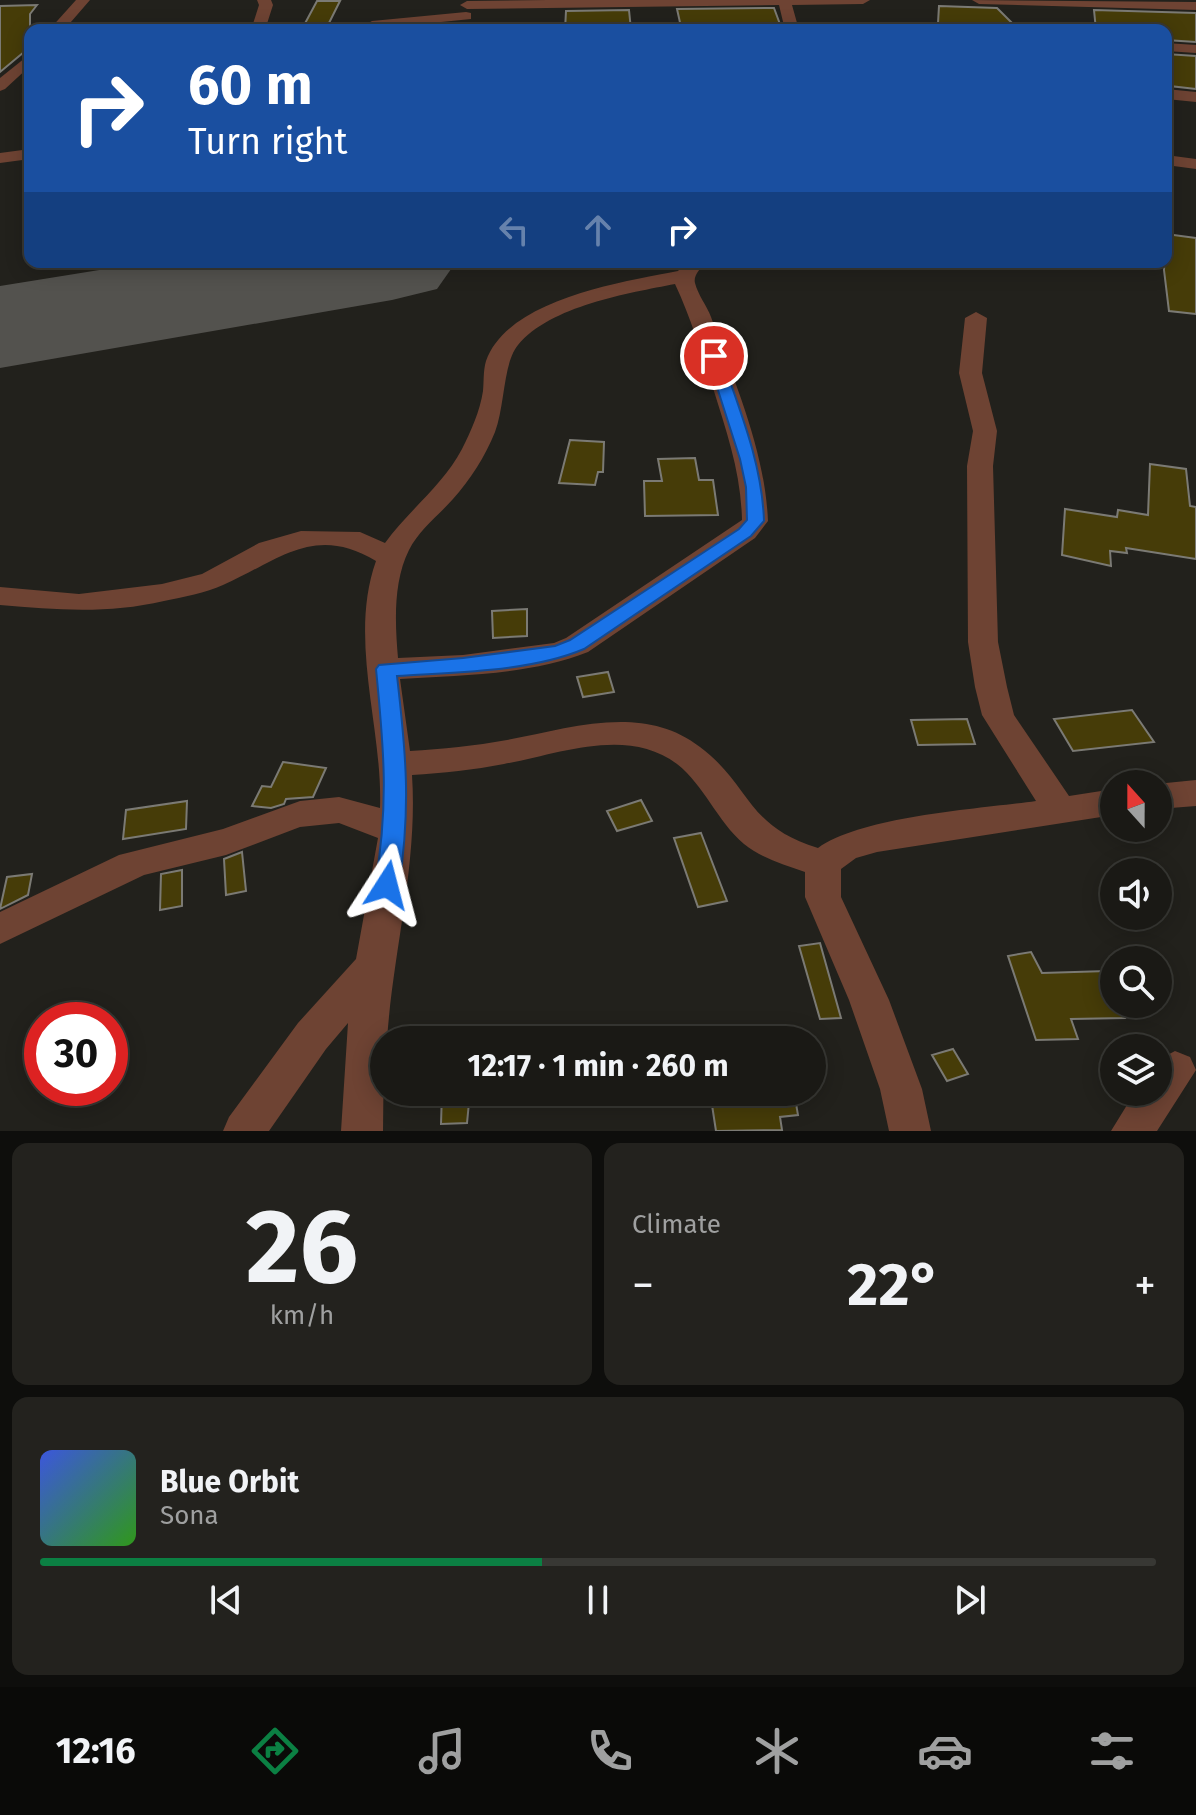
<!DOCTYPE html>
<meta charset="utf-8">
<style>
body{margin:0;font-family:"Fira Sans",sans-serif;background:#23221e;color:#f1f3f6;height:100vh;display:flex;flex-direction:column;font-size:30px;white-space:nowrap}
*{box-sizing:border-box;margin:0}
p{font-size:26px;color:#9fa0a0}
.icon{flex:none;width:44px;height:44px;fill:none;stroke:currentColor;stroke-width:2;stroke-linecap:round;stroke-linejoin:round}
.map{position:relative;height:1131px;overflow:hidden}
.drawer{display:flex;flex-direction:column;gap:12px;padding:12px;background:#0e0e0c;flex:1}
.drawer>*{flex:none}
.hud{position:absolute;left:24px;top:24px;width:1148px;height:244px;border-radius:16px;box-shadow:0 4px 20px #0003,0 0 0 2px #383834;background:#1a4fa0;color:#fff;overflow:hidden}
.needle{width:52px;rotate:339deg}
.controls{position:absolute;left:1100px;top:770px;display:grid;gap:16px}
.controls a{display:grid;place-items:center;width:72px;height:72px;border-radius:50%;background:#1a1915;box-shadow:0 4px 20px #0003,0 0 0 2px #383834;font-size:40px}
.speed{position:absolute;left:24px;top:1002px;display:flex;gap:16px;font-size:40px;font-weight:700;text-align:center}
.speed>*{display:grid;place-content:center;width:104px;height:104px;border-radius:50%;background:#1a1915;box-shadow:0 4px 20px #0003,0 0 0 2px #383834;line-height:1}
.speed .limit{border:12px solid #d22;background:#fff;color:#111}
.pin{position:absolute;display:grid;place-items:center;width:68px;height:68px;color:#fff;margin:-34px;border:4px solid #fff;border-radius:50%;box-shadow:0 2px 8px #0007}
.me{position:absolute;width:88px;margin:-44px;rotate:9deg;stroke-linejoin:round;filter:drop-shadow(0 0 6px #0008)}
.turn{display:flex;align-items:center;gap:28px;height:168px;padding:0 32px;font-size:36px}
.turn .icon{width:104px;height:104px;stroke-width:2.5}
.turn b{display:block;font-size:56px;line-height:68px}
.lanes{display:flex;align-items:center;height:76px;padding:0 32px;background:#0003;justify-content:center;gap:40px;direction:ltr}
.lanes .off{opacity:.35}
.big{font-size:60px;font-weight:700;line-height:1.1}
.drawer .tile{flex:1;display:flex;flex-direction:column;justify-content:center;gap:12px;min-width:0;padding:0 28px;border-radius:16px;background:#23221e}
.drawer .dial{align-items:center;gap:0}
.dial b{font-size:104px;line-height:1}
.song{display:flex;align-items:center;gap:24px}
.cover{width:96px;height:96px;border-radius:12px;background:linear-gradient(135deg,hsl(230 70% 55%),hsl(110 70% 35%))}
.played{height:8px;border-radius:4px;background:linear-gradient(90deg,#0b8043 45%,#383834 45%)}
.keys{display:flex;justify-content:space-around;direction:ltr}
.heat{display:flex;justify-content:space-between;align-items:center;font-size:44px;direction:ltr}
.drawer .tiles{flex:1;display:grid;gap:12px;grid-template-columns:1fr 1fr}
.tile:last-child{grid-column:span 2}
.trip{position:absolute;left:370px;top:1026px;width:456px;height:80px;border-radius:40px;background:#1a1915;box-shadow:0 4px 20px #0003,0 0 0 2px #383834;font-weight:700;line-height:80px;text-align:center}
.dock{display:flex;height:128px;justify-content:space-around;align-items:center;background:#0a0a08;color:#9fa0a0}
.dock .icon{width:56px;height:56px}
.dock .active{color:#0b8043}
.dock b{font-size:36px;color:#f1f3f6}
.map>svg:first-child{display:block}
.lines{fill:none;stroke-linecap:round;stroke-linejoin:round}
.runway{fill:#53524e;fill-rule:evenodd}
.building{fill:#463c08;stroke:#7b7a74;stroke-width:2}
.street{fill:#6e4333;fill-rule:evenodd}
.route{fill:#1a73e8;stroke:#114b97;stroke-width:2}
</style>
<div class="map">
<svg width="1196" height="1131" viewBox="0 0 1196 1131">
<rect width="100%" height="100%" fill="#22211c"/>
<g class="lines">
<!-- runway -->
<path class="runway" d="M 149,262 L 456,262 L 437,289 L 392,300 L 0,368 L 0,286 Z"/>
</g>
<!-- building -->
<path class="building" d="M 317,1 L 340,1 L 326,29 L 302,29 Z
M 37,5 L 30,14 L 30,47 L 0,72 L 0,6 Z
M 939,6 L 997,8 L 1015,26 L 938,23 Z
M 774,8 L 781,27 L 681,27 L 677,9 Z
M 629,10 L 631,30 L 565,30 L 566,11 Z
M 1094,10 L 1196,13 L 1196,42 L 1166,40 L 1166,30 L 1096,30 Z
M 1166,54 L 1196,56 L 1196,89 L 1170,86 L 1171,67 L 1166,67 Z
M 1166,234 L 1196,238 L 1196,314 L 1169,311 L 1164,270 Z
M 570,440 L 604,442 L 603,472 L 598,472 L 595,485 L 559,483 Z
M 695,458 L 699,480 L 713,480 L 718,515 L 645,516 L 644,481 L 662,481 L 658,459 Z
M 1150,464 L 1186,469 L 1190,506 L 1196,507 L 1196,559 L 1126,548 L 1127,553 L 1110,551 L 1111,566 L 1062,555 L 1065,509 L 1117,517 L 1118,510 L 1148,515 Z
M 527,609 L 527,636 L 493,638 L 492,611 Z
M 608,672 L 614,692 L 583,697 L 577,677 Z
M 1132,710 L 1154,742 L 1073,751 L 1054,719 Z
M 967,719 L 975,744 L 918,745 L 911,720 Z
M 283,762 L 326,768 L 313,797 L 286,799 L 284,804 L 271,808 L 252,806 L 262,786 L 271,787 Z
M 641,800 L 652,821 L 617,831 L 607,811 Z
M 187,801 L 186,829 L 123,839 L 126,810 Z
M 701,833 L 727,901 L 698,907 L 674,838 Z
M 242,852 L 246,891 L 226,895 L 224,859 Z
M 182,870 L 182,906 L 160,910 L 161,874 Z
M 32,874 L 28,895 L 0,909 L 7,877 Z
M 820,943 L 841,1018 L 820,1019 L 799,946 Z
M 1031,952 L 1042,973 L 1107,971 L 1114,988 L 1114,1004 L 1120,1004 L 1125,1018 L 1071,1019 L 1078,1039 L 1036,1040 L 1008,956 Z
M 953,1049 L 968,1074 L 947,1081 L 932,1055 Z
M 442,1092 L 470,1092 L 467,1123 L 441,1124 Z
M 710,1092 L 794,1092 L 798,1115 L 780,1117 L 782,1130 L 716,1131 Z"/>
<g class="lines">
<!-- street -->
<path class="street" d="M 76,0 L 90,0 L 64,30 L 49,30 Z
M 257,0 L 271,0 L 273,5 L 265,30 L 251,30 L 259,5 Z
M 548,0 L 870,0 L 863,4 L 792,5 L 799,30 L 785,30 L 779,5 L 467,9 L 460,5 L 467,1 Z
M 972,0 L 1196,2 L 1196,10 L 979,4 Z
M 466,12 L 471,13 L 471,19 L 372,29 L 365,25 L 372,21 Z
M 1166,43 L 1196,45 L 1196,53 L 1166,51 Z
M 30,54 L 30,66 L 5,89 L 0,91 L 0,78 Z
M 1166,89 L 1196,92 L 1196,102 L 1166,99 Z
M 30,149 L 30,159 L 0,163 L 0,153 Z
M 1166,155 L 1196,159 L 1196,169 L 1166,165 Z
M 686,262 L 706,262 C 701,268 693,275 695,283 C 698,295 707,306 711,317 C 735,383 765,451 768,521 L 755,538 L 588,652 C 530,675 461,675 400,679 L 410,751 C 442,749 475,746 507,740 C 571,728 643,703 700,747 C 751,785 745,826 818,848 C 863,816 979,809 1036,801 L 982,715 L 975,687 L 968,642 L 967,466 L 973,431 L 959,373 L 965,318 L 976,312 L 987,318 L 982,373 L 997,431 L 993,466 L 998,642 L 1007,687 L 1014,715 L 1069,796 L 1114,789 L 1114,815 L 877,852 L 856,858 L 841,869 L 841,897 L 889,1000 L 922,1089 L 931,1131 L 889,1131 L 880,1089 L 849,1000 L 805,897 L 805,872 C 784,865 761,858 744,844 C 717,821 704,785 677,764 C 627,726 559,754 504,764 C 474,770 443,773 412,775 C 418,864 393,951 387,1040 L 384,1040 L 383,1131 L 341,1131 L 348,1023 L 326,1049 L 269,1131 L 223,1131 L 229,1117 L 298,1023 L 356,959 L 378,838 L 339,823 L 300,827 L 226,855 L 144,875 L 0,944 L 0,912 L 119,855 L 223,829 L 300,801 L 339,797 L 380,808 C 383,728 348,640 376,561 C 314,523 278,561 223,585 C 206,593 183,597 164,601 C 108,614 57,610 0,605 L 0,587 L 79,594 L 162,584 L 202,574 L 259,543 L 301,531 L 360,532 L 385,543 C 409,510 443,485 462,449 C 471,431 480,411 483,391 C 484,382 483,371 486,361 C 508,299 622,282 678,271 ZM 675,284 C 691,318 701,353 713,388 C 727,433 741,473 742,520 L 566,638 L 554,643 L 463,655 L 398,658 C 395,623 393,582 409,550 C 419,530 438,516 453,499 C 470,480 485,457 495,432 C 505,406 503,363 518,345 C 550,306 629,293 675,284 Z
M 1196,780 L 1196,806 L 1158,809 L 1156,784 Z
M 1175,1051 L 1190,1057 L 1196,1070 L 1157,1131 L 1111,1131 L 1135,1092 L 1158,1092 L 1158,1060 Z"/>
</g>
<!-- route -->
<path class="route" d="M 714,352 L 721,356 C 740,411 762,463 764,521 L 751,536 L 584,649 C 530,672 455,672 397,676 C 406,753 411,808 399,885 L 396,892 L 387,895 L 379,892 L 375,885 C 389,806 384,749 376,669 L 379,665 L 463,658 L 555,646 L 570,640 L 739,529 L 747,520 L 746,487 L 740,459 L 707,356 Z"/>
</svg>
<div class="controls">
<a><svg class="needle" viewBox="-14 -14 28 28"><path d="M0-13l5 13h-10z" fill="#e53935"/><path d="M0 13l5-13h-10z" fill="#9fa0a0"/></svg></a>
<a><svg class="icon" aria-label="sound" viewBox="0 0 24 24"><path d="M4 9h4l5-4v14l-5-4H4zM17 9q2 3 0 6"/></svg></a>
<a><svg class="icon" aria-label="search" viewBox="0 0 24 24"><circle cx="10" cy="10" r="6"/><path d="M15 15l6 6"/></svg></a>
<a><svg class="icon" aria-label="layers" viewBox="0 0 24 24"><path d="M12 4l9 5-9 5-9-5zM3 14l9 5 9-5"/></svg></a>
</div>
<div class="speed"><div class="limit">30</div></div>
<div class="pin" style="left:714px;top:356px;background:#d93025"><svg class="icon" aria-label="arrive" viewBox="0 0 24 24"><path d="M6 21V4h12l-3 4 3 4H6"/></svg></div>
<svg class="me" style="left:387px;top:885px" viewBox="-20 -20 40 40"><path d="M0-17L14 15 0 8-14 15z" fill="#1a73e8" stroke="#fff" stroke-width="4"/></svg>
<div class="trip">12:17 · 1 min · 260 m</div>
<div class="hud">
<div class="turn"><svg class="icon" aria-label="right" viewBox="0 0 24 24"><path d="M7 20v-9h11M14 6l5 5-5 5"/></svg><div><b>60 m</b>Turn right</div></div>
<div class="lanes"><svg class="icon off" aria-label="left" viewBox="0 0 24 24"><path d="M17 20v-9H6M10 6l-5 5 5 5"/></svg><svg class="icon off" aria-label="ahead" viewBox="0 0 24 24"><path d="M12 20V5M6 11l6-6 6 6"/></svg><svg class="icon" aria-label="right" viewBox="0 0 24 24"><path d="M7 20v-9h11M14 6l5 5-5 5"/></svg></div>
</div>
</div>
<section class="drawer">
<div class="tiles">
<div class="tile dial"><b>26</b><p>km/h</p></div>
<div class="tile"><p>Climate</p>
<div class="heat"><a>−</a><b class="big">22°</b><a>+</a></div>
</div>
<div class="tile">
<div class="song"><i class="cover"></i><div><b>Blue Orbit</b><p>Sona</p></div></div>
<div class="played"></div>
<div class="keys"><svg class="icon" aria-label="previous" viewBox="0 0 24 24"><path d="M18 5L8 12l10 7zM5 5v14"/></svg><svg class="icon" aria-label="pause" viewBox="0 0 24 24"><path d="M8 5v14M16 5v14"/></svg><svg class="icon" aria-label="next" viewBox="0 0 24 24"><path d="M6 5l10 7-10 7zM19 5v14"/></svg></div>
</div>
</div>
</section>
<nav class="dock">
<b>12:16</b>
<svg class="icon active" aria-label="directions" viewBox="0 0 24 24"><path d="M12 3l9 9-9 9-9-9zM9 14v-3h6M13 9l2 2-2 2"/></svg>
<svg class="icon" aria-label="music" viewBox="0 0 24 24"><path d="M9 18V5l10-2v13"/><circle cx="6" cy="18" r="3"/><circle cx="16" cy="16" r="3"/></svg>
<svg class="icon" aria-label="phone" viewBox="0 0 24 24"><path d="M5 4h4l2 5-3 2q2 4 5 5l2-3 5 2v4C11 20 4 13 5 4z"/></svg>
<svg class="icon" aria-label="climate" viewBox="0 0 24 24"><path d="M12 3v18M4 7l16 10M4 17L20 7"/></svg>
<svg class="icon" aria-label="car" viewBox="0 0 24 24"><path d="M5 17H2v-5l4-1 3-4h7l3 4 3 1v5h-3M9 17h6M6 11h13"/><circle cx="7" cy="17" r="2"/><circle cx="17" cy="17" r="2"/></svg>
<svg class="icon" aria-label="filters" viewBox="0 0 24 24"><path d="M4 7h16M4 17h16"/><circle cx="9" cy="7" r="2"/><circle cx="15" cy="17" r="2"/></svg>
</nav>
